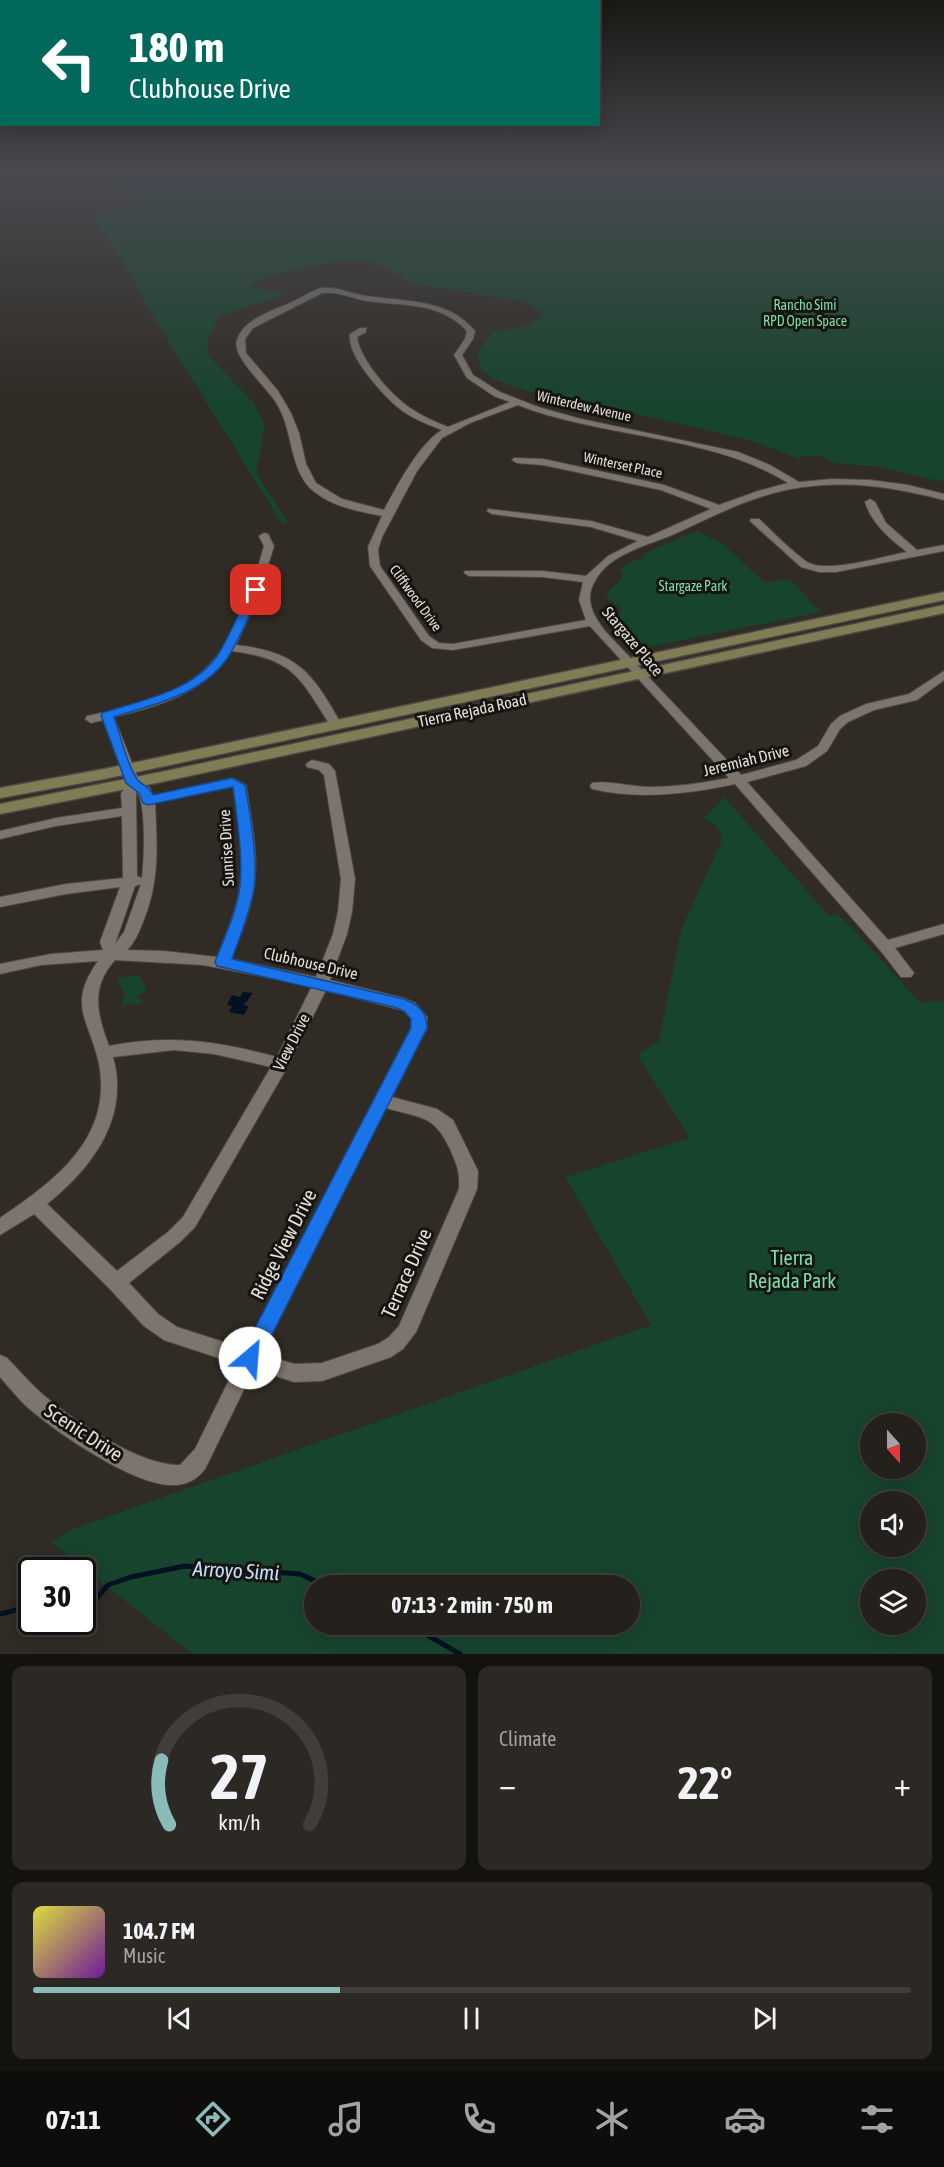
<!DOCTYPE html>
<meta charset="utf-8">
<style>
body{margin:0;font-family:"Asap Condensed",sans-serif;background:#2c2824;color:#f1f3f6;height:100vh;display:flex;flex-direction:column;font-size:22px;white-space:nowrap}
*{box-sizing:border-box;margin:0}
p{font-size:20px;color:#a3a3a3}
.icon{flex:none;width:33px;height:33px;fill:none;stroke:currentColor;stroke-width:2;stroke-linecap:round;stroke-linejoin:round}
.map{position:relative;height:1654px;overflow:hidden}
.panel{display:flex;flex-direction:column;gap:12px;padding:12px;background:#14120f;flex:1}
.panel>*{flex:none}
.hud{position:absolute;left:0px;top:0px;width:600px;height:126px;box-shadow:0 3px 15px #0003,0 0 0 2px #413e3a;background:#00695c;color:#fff;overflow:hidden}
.needle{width:39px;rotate:159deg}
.controls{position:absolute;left:860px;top:1413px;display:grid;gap:12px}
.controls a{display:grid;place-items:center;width:66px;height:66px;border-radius:50%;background:#24201b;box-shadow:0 3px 15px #0003,0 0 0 2px #413e3a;font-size:30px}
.speed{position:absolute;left:18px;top:1557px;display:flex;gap:12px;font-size:30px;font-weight:700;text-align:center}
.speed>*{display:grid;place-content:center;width:78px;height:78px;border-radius:50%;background:#24201b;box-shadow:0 3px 15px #0003,0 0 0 2px #413e3a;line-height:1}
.speed .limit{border:3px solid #111;border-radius:9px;background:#fff;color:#111}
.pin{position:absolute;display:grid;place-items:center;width:51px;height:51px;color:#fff;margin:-26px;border-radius:12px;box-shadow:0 3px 9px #0006}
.me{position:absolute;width:66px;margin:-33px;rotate:27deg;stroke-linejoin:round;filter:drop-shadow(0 0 4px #0008)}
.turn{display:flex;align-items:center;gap:21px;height:126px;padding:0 30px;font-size:27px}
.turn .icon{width:78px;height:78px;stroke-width:2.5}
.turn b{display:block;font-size:42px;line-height:51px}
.big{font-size:45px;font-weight:700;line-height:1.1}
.panel .widget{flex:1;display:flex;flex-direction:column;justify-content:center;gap:9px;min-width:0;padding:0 21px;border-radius:12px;background:#2c2824}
.panel .dial{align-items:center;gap:0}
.dial svg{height:156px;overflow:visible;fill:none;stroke:#413e3a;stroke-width:7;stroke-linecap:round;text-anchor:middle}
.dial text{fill:#f1f3f6;stroke:none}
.song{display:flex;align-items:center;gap:18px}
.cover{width:72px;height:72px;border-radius:9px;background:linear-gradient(135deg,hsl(60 70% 55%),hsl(280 70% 35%))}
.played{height:6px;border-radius:3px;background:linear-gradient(90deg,#8bbbb9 35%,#413e3a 35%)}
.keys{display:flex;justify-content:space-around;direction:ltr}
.heat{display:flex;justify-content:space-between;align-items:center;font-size:33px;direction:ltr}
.panel .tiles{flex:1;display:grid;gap:12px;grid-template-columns:1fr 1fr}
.widget:last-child{grid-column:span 2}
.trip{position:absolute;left:304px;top:1575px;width:336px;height:60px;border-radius:30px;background:#24201b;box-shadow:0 3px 15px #0003,0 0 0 2px #413e3a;font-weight:700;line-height:60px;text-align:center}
.tabs{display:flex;height:96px;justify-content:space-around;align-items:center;background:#0e0d0b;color:#a3a3a3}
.tabs .icon{width:42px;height:42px}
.tabs .selected{color:#8bbbb9}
.tabs b{font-size:27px;color:#f1f3f6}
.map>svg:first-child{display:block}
.green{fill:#17442d;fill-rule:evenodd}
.water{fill:#011120}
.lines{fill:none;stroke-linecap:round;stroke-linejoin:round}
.stream{stroke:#011120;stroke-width:5}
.minor-casing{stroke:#4d4842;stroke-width:2}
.secondary-casing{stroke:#4d4842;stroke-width:3}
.minor{fill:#7c756d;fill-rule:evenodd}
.secondary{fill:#7f7c56;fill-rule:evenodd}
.route{fill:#1a73e8;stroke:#114b97;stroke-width:1.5}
.labels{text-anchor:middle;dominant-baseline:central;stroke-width:6;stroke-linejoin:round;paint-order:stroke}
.far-park-label{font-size:14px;fill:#77e0a7;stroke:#161411}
.far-street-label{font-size:14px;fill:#e3dfda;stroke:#161411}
.street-label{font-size:16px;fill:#e3dfda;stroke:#161411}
.near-street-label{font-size:20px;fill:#e3dfda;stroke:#161411}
.near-park-label{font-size:20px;fill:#77e0a7;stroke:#161411}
.near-water-label{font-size:21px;font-style:italic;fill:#c1e0fd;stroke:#161411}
</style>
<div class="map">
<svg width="944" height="1654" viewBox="0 0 944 1654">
<rect width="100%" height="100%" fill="#302b24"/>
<!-- green -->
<path class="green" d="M 116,174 L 944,174 L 944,482 L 878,467 L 834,463 L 822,456 L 804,456 L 799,459 L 753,441 L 616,409 L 584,405 L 526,391 L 492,379 L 481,369 L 477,352 L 492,333 L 529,325 L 544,315 L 528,302 L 408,283 C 377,250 323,261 284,273 C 272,276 259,279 249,287 L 282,292 L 281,296 L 219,316 L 207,341 L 208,355 L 253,402 L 265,425 L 256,472 L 288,523 L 282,524 L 153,316 L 125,265 L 92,215 L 141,209 Z
M 697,531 L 723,544 L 765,583 L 789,579 L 821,612 L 648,647 L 636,643 L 616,621 L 622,610 L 606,596 C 610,587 618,584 623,576 L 621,569 L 627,563 L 643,558 L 646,552 Z
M 724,797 L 829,916 L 837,914 L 858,934 L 919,1002 L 944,1001 L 944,1654 L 192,1654 L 51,1542 L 70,1530 L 651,1325 L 565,1177 L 690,1138 L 637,1055 L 659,1041 L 681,930 L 722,840 C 720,827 714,823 703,818 ZM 870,1424 L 915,1424 L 915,1468 L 870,1468 ZM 870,1502 L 915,1502 L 915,1546 L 870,1546 ZM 870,1580 L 915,1580 L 915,1624 L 870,1624 ZM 315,1586 L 630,1586 L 630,1624 L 315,1624 Z
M 139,975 L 145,986 L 145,992 L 138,996 L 143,1002 L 138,1005 L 134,1002 L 132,1004 L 122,1005 L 125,994 L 117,981 L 119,978 Z"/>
<!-- water -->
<path class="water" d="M 243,992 L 253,993 L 244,1005 L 249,1006 L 244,1015 L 229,1012 L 232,1006 L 227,1005 L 232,995 L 240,997 Z"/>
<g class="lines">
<!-- stream -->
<path class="stream" d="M 82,1610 L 88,1608 L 108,1585 L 131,1577 L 185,1566 L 300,1574 L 326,1586
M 0,1614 L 32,1606
M 408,1624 L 460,1654"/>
<!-- minor casing -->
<g class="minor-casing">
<path id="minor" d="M 321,288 C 337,286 351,294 367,296 C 405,302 448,298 475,331 L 473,339 L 462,355 L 473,375 L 500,392 L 538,407 L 581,419 L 738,452 L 770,465 L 799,482 L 832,479 L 870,480 L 908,485 L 944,494 L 944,500 C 901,489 858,481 813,486 C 762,490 718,514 672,535 C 646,546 609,554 595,581 C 584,599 593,616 605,631 L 741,775 L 796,760 L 818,746 L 831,724 L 840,716 L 866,704 L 909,694 L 944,671 L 944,680 L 917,700 L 874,710 L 848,722 L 840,729 L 827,751 L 806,766 L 747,782 L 888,940 L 944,924 L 944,934 L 895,948 L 914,973 L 911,977 L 901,977 L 880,950 L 735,784 C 689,794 639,800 592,789 L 590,786 L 592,783 C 607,780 633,787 649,787 C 676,787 703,783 729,778 L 590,626 L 453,650 L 432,648 L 421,640 L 370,566 L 368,547 L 382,516 C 357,511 329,506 310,488 C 289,466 293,430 277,404 C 268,388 231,357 237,340 C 244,318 273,311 292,302 C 302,298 310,291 321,288 ZM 322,293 C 338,291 352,298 367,301 C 403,306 441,302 467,331 L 465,339 L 454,355 L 467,378 L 494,396 L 510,402 L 448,427 C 435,422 422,416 410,408 C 391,395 360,360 357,337 L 366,332 L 366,328 L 360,328 L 350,334 C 346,356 387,400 404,412 C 416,420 429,425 442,430 C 418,445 397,486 384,510 L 342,499 L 316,483 L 306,464 L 299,433 L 291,413 L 278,391 L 246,353 L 245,339 L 253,328 ZM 518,405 C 605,439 710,434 788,483 L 758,491 L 719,505 L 664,485 L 543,459 L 514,458 L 512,460 L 517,463 L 543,465 L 661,490 L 711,509 L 648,537 L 591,521 L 488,509 L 487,511 L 492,514 L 591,527 L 638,541 L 608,556 L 586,576 L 542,571 L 465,571 L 464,573 L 469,576 L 542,577 L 583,582 L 579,600 L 586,620 L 453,644 L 439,643 L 429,636 L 380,566 L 378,550 L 382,537 L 417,471 L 442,438 L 470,423 Z
M 870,499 L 875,502 L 886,523 L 917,550 L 944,545 L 944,551 L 836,572 L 819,572 L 801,567 L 750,521 L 751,519 L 759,519 C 774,533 790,550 807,562 C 827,574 884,556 907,552 C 889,538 872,524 865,502 Z
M 264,533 L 268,534 L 274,546 L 259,595 L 236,645 C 299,652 312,673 342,725 L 340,728 L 332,728 C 300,679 296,659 232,651 C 203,694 162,705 114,717 L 139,781 L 150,788 L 153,796 L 232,778 L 246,785 C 251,819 259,854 254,888 C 250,913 240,936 231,959 L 316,977 L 333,934 L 338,912 L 341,879 L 324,775 L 319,770 L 307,767 L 306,764 L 312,760 L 329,764 L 335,771 L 355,879 L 352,912 L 347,934 L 330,980 L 403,998 L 415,1003 L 427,1017 L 427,1028 L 392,1097 L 437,1109 L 453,1120 L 478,1171 L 477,1189 L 416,1332 L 403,1349 L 391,1357 L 322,1381 L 294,1382 L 254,1369 L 205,1469 C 196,1481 184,1486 169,1485 C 130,1483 54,1431 25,1405 C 16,1396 8,1386 0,1377 L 0,1355 L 7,1358 C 18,1369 28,1381 39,1391 C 70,1419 139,1466 180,1465 L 195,1449 L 237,1364 L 164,1340 L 144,1326 L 109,1288 L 34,1214 L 0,1235 L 0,1218 C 55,1181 113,1138 99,1064 C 90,1020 66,1006 98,961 L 41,965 L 0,974 L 0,964 L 51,954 L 103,950 L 100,942 L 120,887 L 66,894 L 0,907 L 0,897 L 66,884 L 123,878 L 122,816 L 56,826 L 0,839 L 0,831 L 56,818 L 122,808 L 121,794 L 127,783 L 103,720 L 91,723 L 85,719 L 87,716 C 118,709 151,703 179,688 C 231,661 249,599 264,546 L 259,536 ZM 231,786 L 233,787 C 238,819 245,853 240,885 C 237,910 226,934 217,957 L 164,951 L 127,950 C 135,942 139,932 143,922 C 160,880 157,847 155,803 ZM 136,791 C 147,802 144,861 142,878 L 137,876 ZM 141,884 L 124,932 L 115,944 L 135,886 ZM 115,960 L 203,965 L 312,986 L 277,1057 C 217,1041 170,1034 109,1046 C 97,1015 90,987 115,960 ZM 326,990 L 405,1011 L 411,1018 L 411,1028 L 245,1349 L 177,1327 L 158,1314 L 129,1283 L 180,1242 L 195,1227 L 289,1064 ZM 174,1050 L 214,1054 L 271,1067 L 183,1217 L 168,1232 L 117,1271 L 47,1204 C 92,1168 130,1118 113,1057 ZM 386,1108 C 420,1118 434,1114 450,1149 C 457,1165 460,1171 459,1189 L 399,1326 L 389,1337 L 378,1344 L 322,1363 L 294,1364 L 262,1354 Z"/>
</g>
<!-- secondary casing -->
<g class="secondary-casing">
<path id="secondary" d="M 944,592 L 944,600 L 104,779 L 0,798 L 0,788 L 104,769 Z
M 944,605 L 944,613 L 161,782 L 0,814 L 0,804 L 161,772 Z"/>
</g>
<!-- minor -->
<use href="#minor" class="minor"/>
<!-- secondary -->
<use href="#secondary" class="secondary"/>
</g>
<!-- sky -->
<linearGradient id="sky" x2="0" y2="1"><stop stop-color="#1a1814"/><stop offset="0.43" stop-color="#484a50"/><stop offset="1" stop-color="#484a50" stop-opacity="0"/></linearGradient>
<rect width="944" height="405" fill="url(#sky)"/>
<!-- route -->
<path class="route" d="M 256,587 L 261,590 C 251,611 242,634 230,654 C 206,694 155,704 114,717 C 121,737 126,762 137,779 C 142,786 150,786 153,795 L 232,778 L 245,785 C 250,812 258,862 254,888 C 250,912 240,936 232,959 L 404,999 C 418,1005 427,1011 427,1028 L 257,1364 L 250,1366 L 243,1364 L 240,1358 L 243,1351 L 411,1028 L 411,1019 L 404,1011 L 394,1007 L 217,966 L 215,962 C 224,938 237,912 240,886 C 243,858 237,816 233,787 L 148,805 L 143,803 L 139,793 L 126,783 L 101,715 L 102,713 C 142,700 195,691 219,653 C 231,633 240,611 250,590 Z"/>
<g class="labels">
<!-- far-park labels -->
<g class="far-park-label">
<text x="805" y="305">Rancho Simi<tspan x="805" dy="16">RPD Open Space</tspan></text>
<text x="693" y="586">Stargaze Park</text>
</g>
<!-- far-street labels -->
<g class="far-street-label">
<text transform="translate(584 406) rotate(13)">Winterdew Avenue</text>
<text transform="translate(623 465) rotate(12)">Winterset Place</text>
<text transform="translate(416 598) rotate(54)">Cliffwood Drive</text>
</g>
<!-- street labels -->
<g class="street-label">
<text transform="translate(633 641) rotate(50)">Stargaze Place</text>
<text transform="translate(472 710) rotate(-12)">Tierra Rejada Road</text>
<text transform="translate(746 760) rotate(-14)">Jeremiah Drive</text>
<text transform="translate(226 848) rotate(-93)">Sunrise Drive</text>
<text transform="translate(311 963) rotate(13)">Clubhouse Drive</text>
<text transform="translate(291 1042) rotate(-63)">View Drive</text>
</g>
<!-- near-street labels -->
<g class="near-street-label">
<text transform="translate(283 1244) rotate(-63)">Ridge View Drive</text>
<text transform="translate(406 1273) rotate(-66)">Terrace Drive</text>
<text transform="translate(84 1432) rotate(33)">Scenic Drive</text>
</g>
<!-- near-park labels -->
<g class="near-park-label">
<text x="792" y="1257">Tierra<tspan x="792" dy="23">Rejada Park</tspan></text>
</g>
<!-- near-water labels -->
<g class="near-water-label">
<text transform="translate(236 1570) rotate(3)">Arroyo Simi</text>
</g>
</g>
</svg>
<div class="controls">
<a><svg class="needle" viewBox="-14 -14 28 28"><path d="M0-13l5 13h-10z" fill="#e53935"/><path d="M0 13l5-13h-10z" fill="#a3a3a3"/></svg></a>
<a><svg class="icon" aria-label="sound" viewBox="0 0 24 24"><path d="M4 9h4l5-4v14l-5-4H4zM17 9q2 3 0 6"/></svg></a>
<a><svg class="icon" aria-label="layers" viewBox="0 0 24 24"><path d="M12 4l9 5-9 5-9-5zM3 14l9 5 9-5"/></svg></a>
</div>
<div class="speed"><div class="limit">30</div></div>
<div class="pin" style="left:256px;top:590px;background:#d93025"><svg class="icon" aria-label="arrive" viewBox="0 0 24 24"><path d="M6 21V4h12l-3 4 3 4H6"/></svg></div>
<svg class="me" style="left:250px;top:1358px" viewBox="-20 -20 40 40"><circle r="19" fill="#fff"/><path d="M0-13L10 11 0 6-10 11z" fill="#1a73e8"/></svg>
<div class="trip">07:13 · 2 min · 750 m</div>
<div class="hud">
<div class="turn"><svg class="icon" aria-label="left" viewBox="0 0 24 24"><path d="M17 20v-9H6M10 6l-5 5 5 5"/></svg><div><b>180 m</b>Clubhouse Drive</div></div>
</div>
</div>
<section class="panel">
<div class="tiles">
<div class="widget dial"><svg viewBox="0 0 100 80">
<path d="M14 69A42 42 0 1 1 86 69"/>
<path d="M14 69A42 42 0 0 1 10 36" stroke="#8bbbb9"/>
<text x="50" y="56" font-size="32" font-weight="700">27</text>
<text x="50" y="72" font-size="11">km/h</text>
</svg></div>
<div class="widget"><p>Climate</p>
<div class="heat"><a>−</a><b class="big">22°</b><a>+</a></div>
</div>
<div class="widget">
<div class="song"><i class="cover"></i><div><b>104.7 FM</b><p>Music</p></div></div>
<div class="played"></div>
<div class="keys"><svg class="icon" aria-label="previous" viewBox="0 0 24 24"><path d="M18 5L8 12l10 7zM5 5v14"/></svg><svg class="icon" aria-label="pause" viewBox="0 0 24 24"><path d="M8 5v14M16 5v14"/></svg><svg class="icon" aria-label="next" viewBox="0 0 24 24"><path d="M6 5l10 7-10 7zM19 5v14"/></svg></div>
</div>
</div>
</section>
<nav class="tabs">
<b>07:11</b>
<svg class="icon selected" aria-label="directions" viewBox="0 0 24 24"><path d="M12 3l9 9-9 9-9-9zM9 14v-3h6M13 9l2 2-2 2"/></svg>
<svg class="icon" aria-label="music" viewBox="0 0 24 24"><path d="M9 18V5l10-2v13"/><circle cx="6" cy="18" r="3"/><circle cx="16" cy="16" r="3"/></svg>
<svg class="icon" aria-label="phone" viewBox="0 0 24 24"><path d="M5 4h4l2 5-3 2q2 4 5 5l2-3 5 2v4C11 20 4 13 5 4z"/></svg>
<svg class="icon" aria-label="climate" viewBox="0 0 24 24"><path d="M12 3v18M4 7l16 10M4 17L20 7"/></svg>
<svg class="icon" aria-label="car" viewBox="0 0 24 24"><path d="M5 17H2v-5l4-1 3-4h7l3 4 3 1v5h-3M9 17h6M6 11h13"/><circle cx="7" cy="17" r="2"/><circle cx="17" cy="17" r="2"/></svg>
<svg class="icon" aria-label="filters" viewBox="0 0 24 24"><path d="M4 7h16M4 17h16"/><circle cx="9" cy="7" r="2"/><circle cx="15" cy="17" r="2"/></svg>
</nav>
